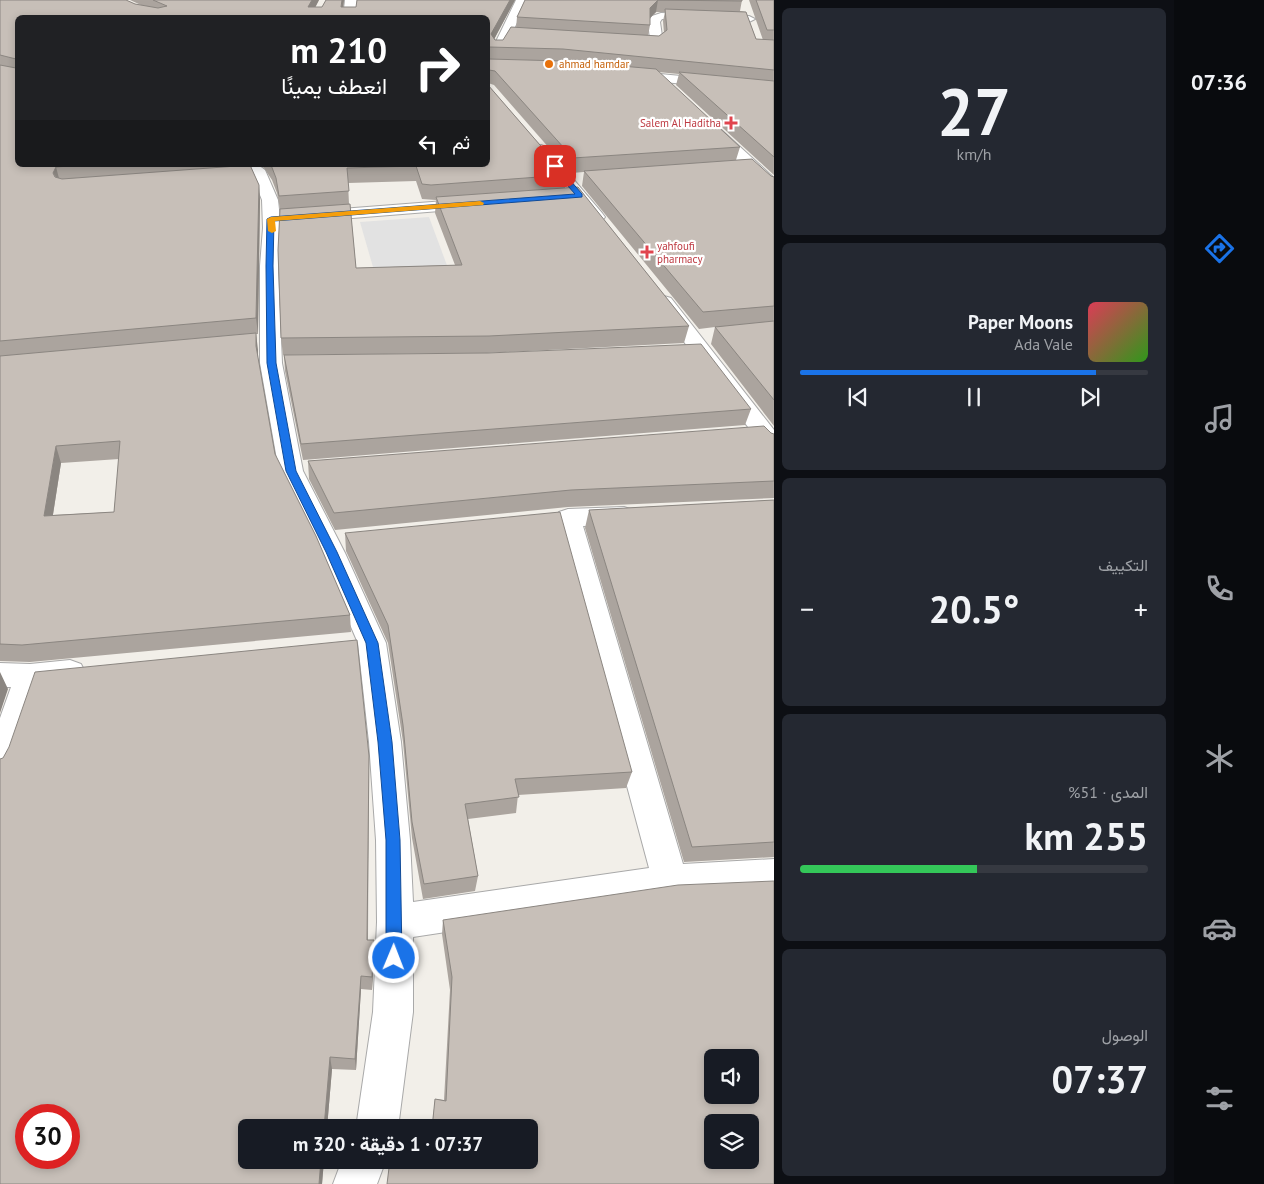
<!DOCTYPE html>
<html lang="ar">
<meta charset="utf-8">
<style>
body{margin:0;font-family:"PT Sans",Vazirmatn,sans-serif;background:#242831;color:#f1f3f6;direction:rtl;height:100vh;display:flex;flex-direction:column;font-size:19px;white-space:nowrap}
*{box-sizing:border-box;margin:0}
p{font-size:16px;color:#9ea1a6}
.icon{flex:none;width:28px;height:28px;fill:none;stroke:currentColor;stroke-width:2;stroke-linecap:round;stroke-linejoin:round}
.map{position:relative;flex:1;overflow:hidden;direction:ltr}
.sheet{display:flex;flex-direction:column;gap:8px;padding:8px;background:#0d0f14;width:400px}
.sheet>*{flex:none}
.guide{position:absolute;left:15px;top:15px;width:475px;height:152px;border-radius:8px;box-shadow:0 2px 8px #0003;direction:rtl;background:#202124;color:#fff;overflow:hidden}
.tools{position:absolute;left:704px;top:1049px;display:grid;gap:10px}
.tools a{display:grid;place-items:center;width:55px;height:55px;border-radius:8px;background:#171b24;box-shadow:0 2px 8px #0003;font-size:25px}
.speed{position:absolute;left:15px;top:1104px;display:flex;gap:10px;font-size:25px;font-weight:700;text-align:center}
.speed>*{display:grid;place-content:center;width:65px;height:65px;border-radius:50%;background:#171b24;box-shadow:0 2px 8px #0003;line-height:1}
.speed .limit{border:8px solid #d22;background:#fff;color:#111}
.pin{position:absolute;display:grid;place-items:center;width:42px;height:42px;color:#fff;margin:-21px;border-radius:10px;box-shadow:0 2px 8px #0006}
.me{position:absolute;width:55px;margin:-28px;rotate:1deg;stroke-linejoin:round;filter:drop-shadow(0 0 4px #0008)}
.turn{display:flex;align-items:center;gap:18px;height:105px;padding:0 20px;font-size:22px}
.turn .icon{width:65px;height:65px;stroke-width:2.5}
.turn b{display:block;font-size:35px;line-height:42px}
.then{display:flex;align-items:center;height:48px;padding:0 20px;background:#0003;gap:10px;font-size:19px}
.big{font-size:38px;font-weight:800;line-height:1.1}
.sheet .widget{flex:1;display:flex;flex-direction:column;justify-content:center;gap:8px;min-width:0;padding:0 18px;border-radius:8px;background:#242831}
.sheet .dial{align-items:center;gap:0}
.dial b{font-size:65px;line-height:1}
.song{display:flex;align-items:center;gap:15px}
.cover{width:60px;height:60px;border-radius:8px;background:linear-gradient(135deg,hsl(350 70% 55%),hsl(110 70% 35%))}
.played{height:5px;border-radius:2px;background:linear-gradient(90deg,#1a73e8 85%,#363941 85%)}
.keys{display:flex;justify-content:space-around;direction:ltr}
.heat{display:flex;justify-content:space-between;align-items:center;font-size:28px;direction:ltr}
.charge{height:8px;border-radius:4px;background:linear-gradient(90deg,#34c759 51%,#363941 0)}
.trip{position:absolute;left:238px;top:1119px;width:300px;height:50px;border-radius:8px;background:#171b24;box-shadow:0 2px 8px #0003;font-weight:800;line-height:50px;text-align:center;direction:rtl}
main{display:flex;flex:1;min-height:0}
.menu{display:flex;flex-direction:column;width:90px;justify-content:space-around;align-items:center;background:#090b0e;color:#9ea1a6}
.menu .icon{width:35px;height:35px}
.menu .current{color:#1a73e8}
.menu b{font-size:22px;color:#f1f3f6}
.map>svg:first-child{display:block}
.parking{fill:#e2e2e2}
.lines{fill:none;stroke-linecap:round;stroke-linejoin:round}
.minor-casing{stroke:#a9a9a9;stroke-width:2}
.tertiary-casing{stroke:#a9a9a9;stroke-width:2}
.minor{fill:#fff;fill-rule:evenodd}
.tertiary{fill:#fff;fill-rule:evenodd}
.wall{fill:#aba49e;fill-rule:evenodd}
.shaded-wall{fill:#8b8681}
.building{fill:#c7bfb8;stroke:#8b8681;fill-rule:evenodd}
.route{fill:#1a73e8;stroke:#114b97}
.slow{fill:#f59e0b}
.food-dot{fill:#e8710a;stroke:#fff;stroke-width:2}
.health-dot{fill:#e0444e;stroke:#fff;stroke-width:2}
.labels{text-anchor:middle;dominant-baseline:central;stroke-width:4.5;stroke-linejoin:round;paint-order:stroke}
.far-food-label{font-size:11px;fill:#c56008;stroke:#fff;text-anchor:start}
.far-health-label{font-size:11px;fill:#be3a42;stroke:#fff;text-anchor:end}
</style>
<main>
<nav class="menu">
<b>07:36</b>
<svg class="icon current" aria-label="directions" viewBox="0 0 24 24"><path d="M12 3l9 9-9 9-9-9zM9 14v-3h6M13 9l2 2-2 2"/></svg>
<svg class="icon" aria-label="music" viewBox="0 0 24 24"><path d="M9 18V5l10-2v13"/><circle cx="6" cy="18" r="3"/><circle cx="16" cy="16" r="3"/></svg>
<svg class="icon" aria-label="phone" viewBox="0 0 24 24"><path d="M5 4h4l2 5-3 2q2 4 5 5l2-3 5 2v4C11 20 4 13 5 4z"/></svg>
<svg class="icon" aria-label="climate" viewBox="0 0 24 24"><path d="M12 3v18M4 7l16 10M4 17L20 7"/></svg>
<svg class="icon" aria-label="car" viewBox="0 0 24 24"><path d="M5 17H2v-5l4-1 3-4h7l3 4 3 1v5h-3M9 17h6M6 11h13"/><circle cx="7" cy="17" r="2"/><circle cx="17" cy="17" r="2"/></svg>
<svg class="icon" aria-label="filters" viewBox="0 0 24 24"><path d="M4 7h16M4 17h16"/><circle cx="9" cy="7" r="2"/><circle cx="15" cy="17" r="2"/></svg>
</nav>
<section class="sheet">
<div class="widget dial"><b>27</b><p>km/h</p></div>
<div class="widget">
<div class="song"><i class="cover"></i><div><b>Paper Moons</b><p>Ada Vale</p></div></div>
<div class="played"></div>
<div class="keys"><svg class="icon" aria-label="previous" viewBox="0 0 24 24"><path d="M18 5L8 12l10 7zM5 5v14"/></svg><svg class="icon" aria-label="pause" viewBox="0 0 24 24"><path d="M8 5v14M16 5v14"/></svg><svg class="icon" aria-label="next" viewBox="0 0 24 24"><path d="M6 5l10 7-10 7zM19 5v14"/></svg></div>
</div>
<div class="widget"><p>التكييف</p>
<div class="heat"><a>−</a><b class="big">20.5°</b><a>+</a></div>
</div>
<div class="widget"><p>المدى · 51%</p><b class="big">255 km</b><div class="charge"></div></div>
<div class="widget"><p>الوصول</p><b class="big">07:37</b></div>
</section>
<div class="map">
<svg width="774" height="1184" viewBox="0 0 774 1184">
<rect width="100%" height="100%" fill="#f2efe9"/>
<!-- parking -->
<path class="parking" d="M 429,217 L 448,268 L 375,274 L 360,222 Z"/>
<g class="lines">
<!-- minor casing -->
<g class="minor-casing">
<path id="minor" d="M 516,0 L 528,0 L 496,66 L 495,69 L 488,69 L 488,58 Z
M 661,13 L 749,16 L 755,19 L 749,22 L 662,19 L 660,22 L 663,43 L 661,46 L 623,45 L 621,42 L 627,38 L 650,39 L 648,22 L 652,16 Z
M 629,71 L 774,85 L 774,93 L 624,78 L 622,75 L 624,72 Z
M 711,124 L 716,125 L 774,178 L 774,192 L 768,190 L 706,131 L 704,128 L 706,125 Z
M 541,145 L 546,147 L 602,213 L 605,217 L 602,221 L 596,222 L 590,221 L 533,150 L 536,147 Z
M 240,165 L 258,165 L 265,170 L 278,200 L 281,228 L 278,266 L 282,363 L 303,471 L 345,553 L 386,643 L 401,742 L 410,840 L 413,902 L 649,868 L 555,518 L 559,512 L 568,509 L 624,507 L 633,510 L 637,516 L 633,522 L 624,525 L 583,526 L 683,864 L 774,859 L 774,893 L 670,898 L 413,937 L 413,1012 L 398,1128 L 356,1128 L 373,1012 L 377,922 L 376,840 L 369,742 L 358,643 L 319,553 L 279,471 L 260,363 L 260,266 L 263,228 L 262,200 L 252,175 Z
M 471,199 L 477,200 L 479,204 L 477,208 L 315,221 L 309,220 L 306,216 L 309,212 L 315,211 Z
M 664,296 L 671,298 L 774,430 L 774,453 L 766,451 L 657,306 L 654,302 L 657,298 Z
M 70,660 L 81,664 L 85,672 L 81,680 L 70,684 L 41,687 L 16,763 L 11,773 L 0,777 L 0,718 L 11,687 L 0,687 L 0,663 L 30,664 Z
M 342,1160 L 386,1160 L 377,1184 L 333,1184 Z"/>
</g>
<!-- tertiary casing -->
<g class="tertiary-casing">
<path id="tertiary" d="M 345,0 L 357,0 L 355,18 L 343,18 Z"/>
</g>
<!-- minor -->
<use href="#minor" class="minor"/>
<!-- tertiary -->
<use href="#tertiary" class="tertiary"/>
</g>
<!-- wall -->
<path class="wall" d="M 0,0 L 126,0 L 135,4 L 141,5 L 130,0 L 319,0 L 315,7 L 322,7 L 326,0 L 344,0 L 343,7 L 356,7 L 357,0 L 515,0 L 494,39 L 495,40 L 503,40 L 511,27 L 516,28 L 517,17 L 525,0 L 742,0 L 740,11 L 746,12 L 756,39 L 763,40 L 749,0 L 774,0 L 774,175 L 676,85 L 679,74 L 658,72 L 740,147 L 736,160 L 752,159 L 771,176 L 774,177 L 774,426 L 711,344 L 715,327 L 699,329 L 582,186 L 584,172 L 571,173 L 494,85 L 488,83 L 488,85 L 566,175 L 565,188 L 578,187 L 689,326 L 684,343 L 487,353 L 283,355 L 281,338 L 278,250 L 280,209 L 277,193 L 272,180 L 264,168 L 260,165 L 488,165 L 488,18 L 18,18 L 18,165 L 240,165 L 240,166 L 250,165 L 259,185 L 260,200 L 258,334 L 256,334 L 258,358 L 275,454 L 316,536 L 350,615 L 351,632 L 30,662 L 0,661 ZM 656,12 L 665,12 L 663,21 L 664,33 L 659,36 L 648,36 L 650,25 L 650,18 ZM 416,181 L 422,199 L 436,200 L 435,213 L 455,265 L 356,268 L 350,204 L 349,204 L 348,183 ZM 119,459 L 114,512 L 53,515 L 61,463 Z
M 284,355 L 751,409 L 745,425 L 303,460 L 285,371 Z
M 771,433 L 774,434 L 774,498 L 568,507 L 335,530 L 309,479 L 308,461 Z
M 774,500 L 774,857 L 684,862 L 585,528 L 589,510 Z
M 345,533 L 632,772 L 626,788 L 518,795 L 516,813 L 468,819 L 478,876 L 475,891 L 423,899 L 412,838 L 403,742 L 388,643 L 346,551 Z
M 369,756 L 368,940 L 374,940 L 374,954 L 372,990 L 361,989 L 356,1070 L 332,1069 L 327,1128 L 246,1128 L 246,1160 L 324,1160 L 322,1184 L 0,1184 Z
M 443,920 L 529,1128 L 432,1128 L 435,1099 L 444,1100 L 450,990 L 442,934 Z"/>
<!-- shaded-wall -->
<path class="shaded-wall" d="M 312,0 L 319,0 L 310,18 L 308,7 Z
M 342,0 L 344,0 L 342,18 L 341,7 Z
M 510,0 L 515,0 L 490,47 L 491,34 Z
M 658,0 L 656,12 L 648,20 L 650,8 Z
M 56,167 L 60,182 L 53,173 Z
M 259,185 L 260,200 L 258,334 L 256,318 Z
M 256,333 L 258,350 L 258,363 L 256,346 Z
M 56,446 L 61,463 L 50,533 L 44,516 Z
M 0,672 L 8,689 L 0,713 Z
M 369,756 L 369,772 L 367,954 L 367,940 Z
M 374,940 L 374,954 L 372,990 L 372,977 Z
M 361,976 L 361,989 L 356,1070 L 355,1059 Z
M 330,1057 L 332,1069 L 327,1128 L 324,1128 Z
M 321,1160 L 324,1160 L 322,1184 L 319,1184 Z"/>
<!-- building -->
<path class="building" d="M 0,0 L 126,0 L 135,4 L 158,8 L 167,6 L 153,0 L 312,0 L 308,7 L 322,7 L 326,0 L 342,0 L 341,7 L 356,7 L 357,0 L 510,0 L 491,34 L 495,40 L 503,40 L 511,27 L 659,36 L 667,30 L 665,9 L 746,12 L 756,39 L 774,40 L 774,70 L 563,49 L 489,47 L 488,49 L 488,18 L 18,18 L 18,165 L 83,165 L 56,167 L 53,173 L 55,177 L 62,179 L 250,165 L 259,185 L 256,318 L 0,341 L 0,65 L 16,68 L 16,59 L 0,55 Z
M 525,0 L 742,0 L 742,1 L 658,0 L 650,8 L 650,25 L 517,17 Z
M 756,0 L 774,0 L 774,30 L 767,30 Z
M 488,51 L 489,59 L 563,61 L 656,69 L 740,147 L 573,158 L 495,71 L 489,70 L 488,71 Z
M 679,72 L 774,81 L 774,157 Z
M 488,83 L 488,85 L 566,175 L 431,185 L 422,184 L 416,166 L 347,168 L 349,191 L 279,196 L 276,178 L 271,165 L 488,165 Z
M 752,159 L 771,176 L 774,177 L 774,306 L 703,312 L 584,171 Z
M 578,187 L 689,326 L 489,336 L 281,338 L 278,250 L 280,209 L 350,204 L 356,268 L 462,265 L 436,197 Z
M 774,321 L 774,400 L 715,327 Z
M 256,333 L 256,346 L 275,454 L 316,536 L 350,615 L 22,645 L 0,644 L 0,356 ZM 120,441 L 114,512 L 44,516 L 56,446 Z
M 701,344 L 751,409 L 301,444 L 284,355 L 488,353 Z
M 764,426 L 771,433 L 774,434 L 774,481 L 571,490 L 334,513 L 308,461 Z
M 774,500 L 774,842 L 692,847 L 589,510 Z
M 560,512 L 632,772 L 515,779 L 519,797 L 465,804 L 478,876 L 424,884 L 412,822 L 403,725 L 388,625 L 345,533 Z
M 357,640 L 369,756 L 367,940 L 374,940 L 372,977 L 361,976 L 355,1059 L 330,1057 L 324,1128 L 246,1128 L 246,1160 L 321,1160 L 319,1184 L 0,1184 L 0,759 L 3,758 L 9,747 L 35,672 ZM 26,1115 L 69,1115 L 69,1158 L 26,1158 Z
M 774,881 L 774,1184 L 387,1184 L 390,1160 L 529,1160 L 529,1128 L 432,1128 L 435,1099 L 446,1101 L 452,977 L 443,920 L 678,885 ZM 712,1058 L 750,1058 L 750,1095 L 712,1095 ZM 712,1122 L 750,1122 L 750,1160 L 712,1160 Z"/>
<!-- route -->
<path class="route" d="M 552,165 L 557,165 L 582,194 L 582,197 L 274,221 L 273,266 L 276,363 L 296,471 L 337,552 L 378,643 L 392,742 L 400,840 L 402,958 L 400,963 L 394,966 L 389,963 L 386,958 L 386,840 L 378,742 L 366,643 L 326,552 L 286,471 L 267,363 L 266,266 L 267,219 L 271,217 L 575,194 L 552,168 Z"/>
<!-- slow -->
<path class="slow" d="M 480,201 L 484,203 L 483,205 L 275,221 L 276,231 L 272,233 L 268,231 L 267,219 L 271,217 Z"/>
<!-- markers -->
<circle class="food-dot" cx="549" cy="64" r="5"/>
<g class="health-dot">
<path d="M728.5 115.5h5v5h5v5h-5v5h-5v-5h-5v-5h5z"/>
<path d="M644.5 244.5h5v5h5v5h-5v5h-5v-5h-5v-5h5z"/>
</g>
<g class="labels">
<!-- far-food labels -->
<g class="far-food-label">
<text x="559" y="64">ahmad hamdar</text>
</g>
<!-- far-health labels -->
<g class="far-health-label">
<text x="721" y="123">Salem Al Haditha</text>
<text x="657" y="246" text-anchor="start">yahfoufi<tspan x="657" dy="13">pharmacy</tspan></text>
</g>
</g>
</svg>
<div class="tools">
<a><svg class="icon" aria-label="sound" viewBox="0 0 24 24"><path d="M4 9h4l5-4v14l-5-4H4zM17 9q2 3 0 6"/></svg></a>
<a><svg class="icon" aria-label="layers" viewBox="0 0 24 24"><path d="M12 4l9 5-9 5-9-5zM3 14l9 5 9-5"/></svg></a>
</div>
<div class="speed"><div class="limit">30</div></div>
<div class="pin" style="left:555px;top:166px;background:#d93025"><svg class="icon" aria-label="arrive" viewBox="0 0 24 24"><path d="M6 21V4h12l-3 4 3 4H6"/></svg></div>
<svg class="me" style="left:394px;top:958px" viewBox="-20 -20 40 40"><circle r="17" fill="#1a73e8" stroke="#fff" stroke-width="3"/><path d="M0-11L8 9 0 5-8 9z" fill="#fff"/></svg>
<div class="trip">07:37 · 1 دقيقة · 320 m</div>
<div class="guide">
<div class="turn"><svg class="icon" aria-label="right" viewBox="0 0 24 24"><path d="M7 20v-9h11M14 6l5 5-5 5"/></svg><div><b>210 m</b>انعطف يمينًا</div></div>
<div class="then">ثم<svg class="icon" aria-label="left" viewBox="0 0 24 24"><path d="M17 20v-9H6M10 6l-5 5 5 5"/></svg></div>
</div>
</div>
</main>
